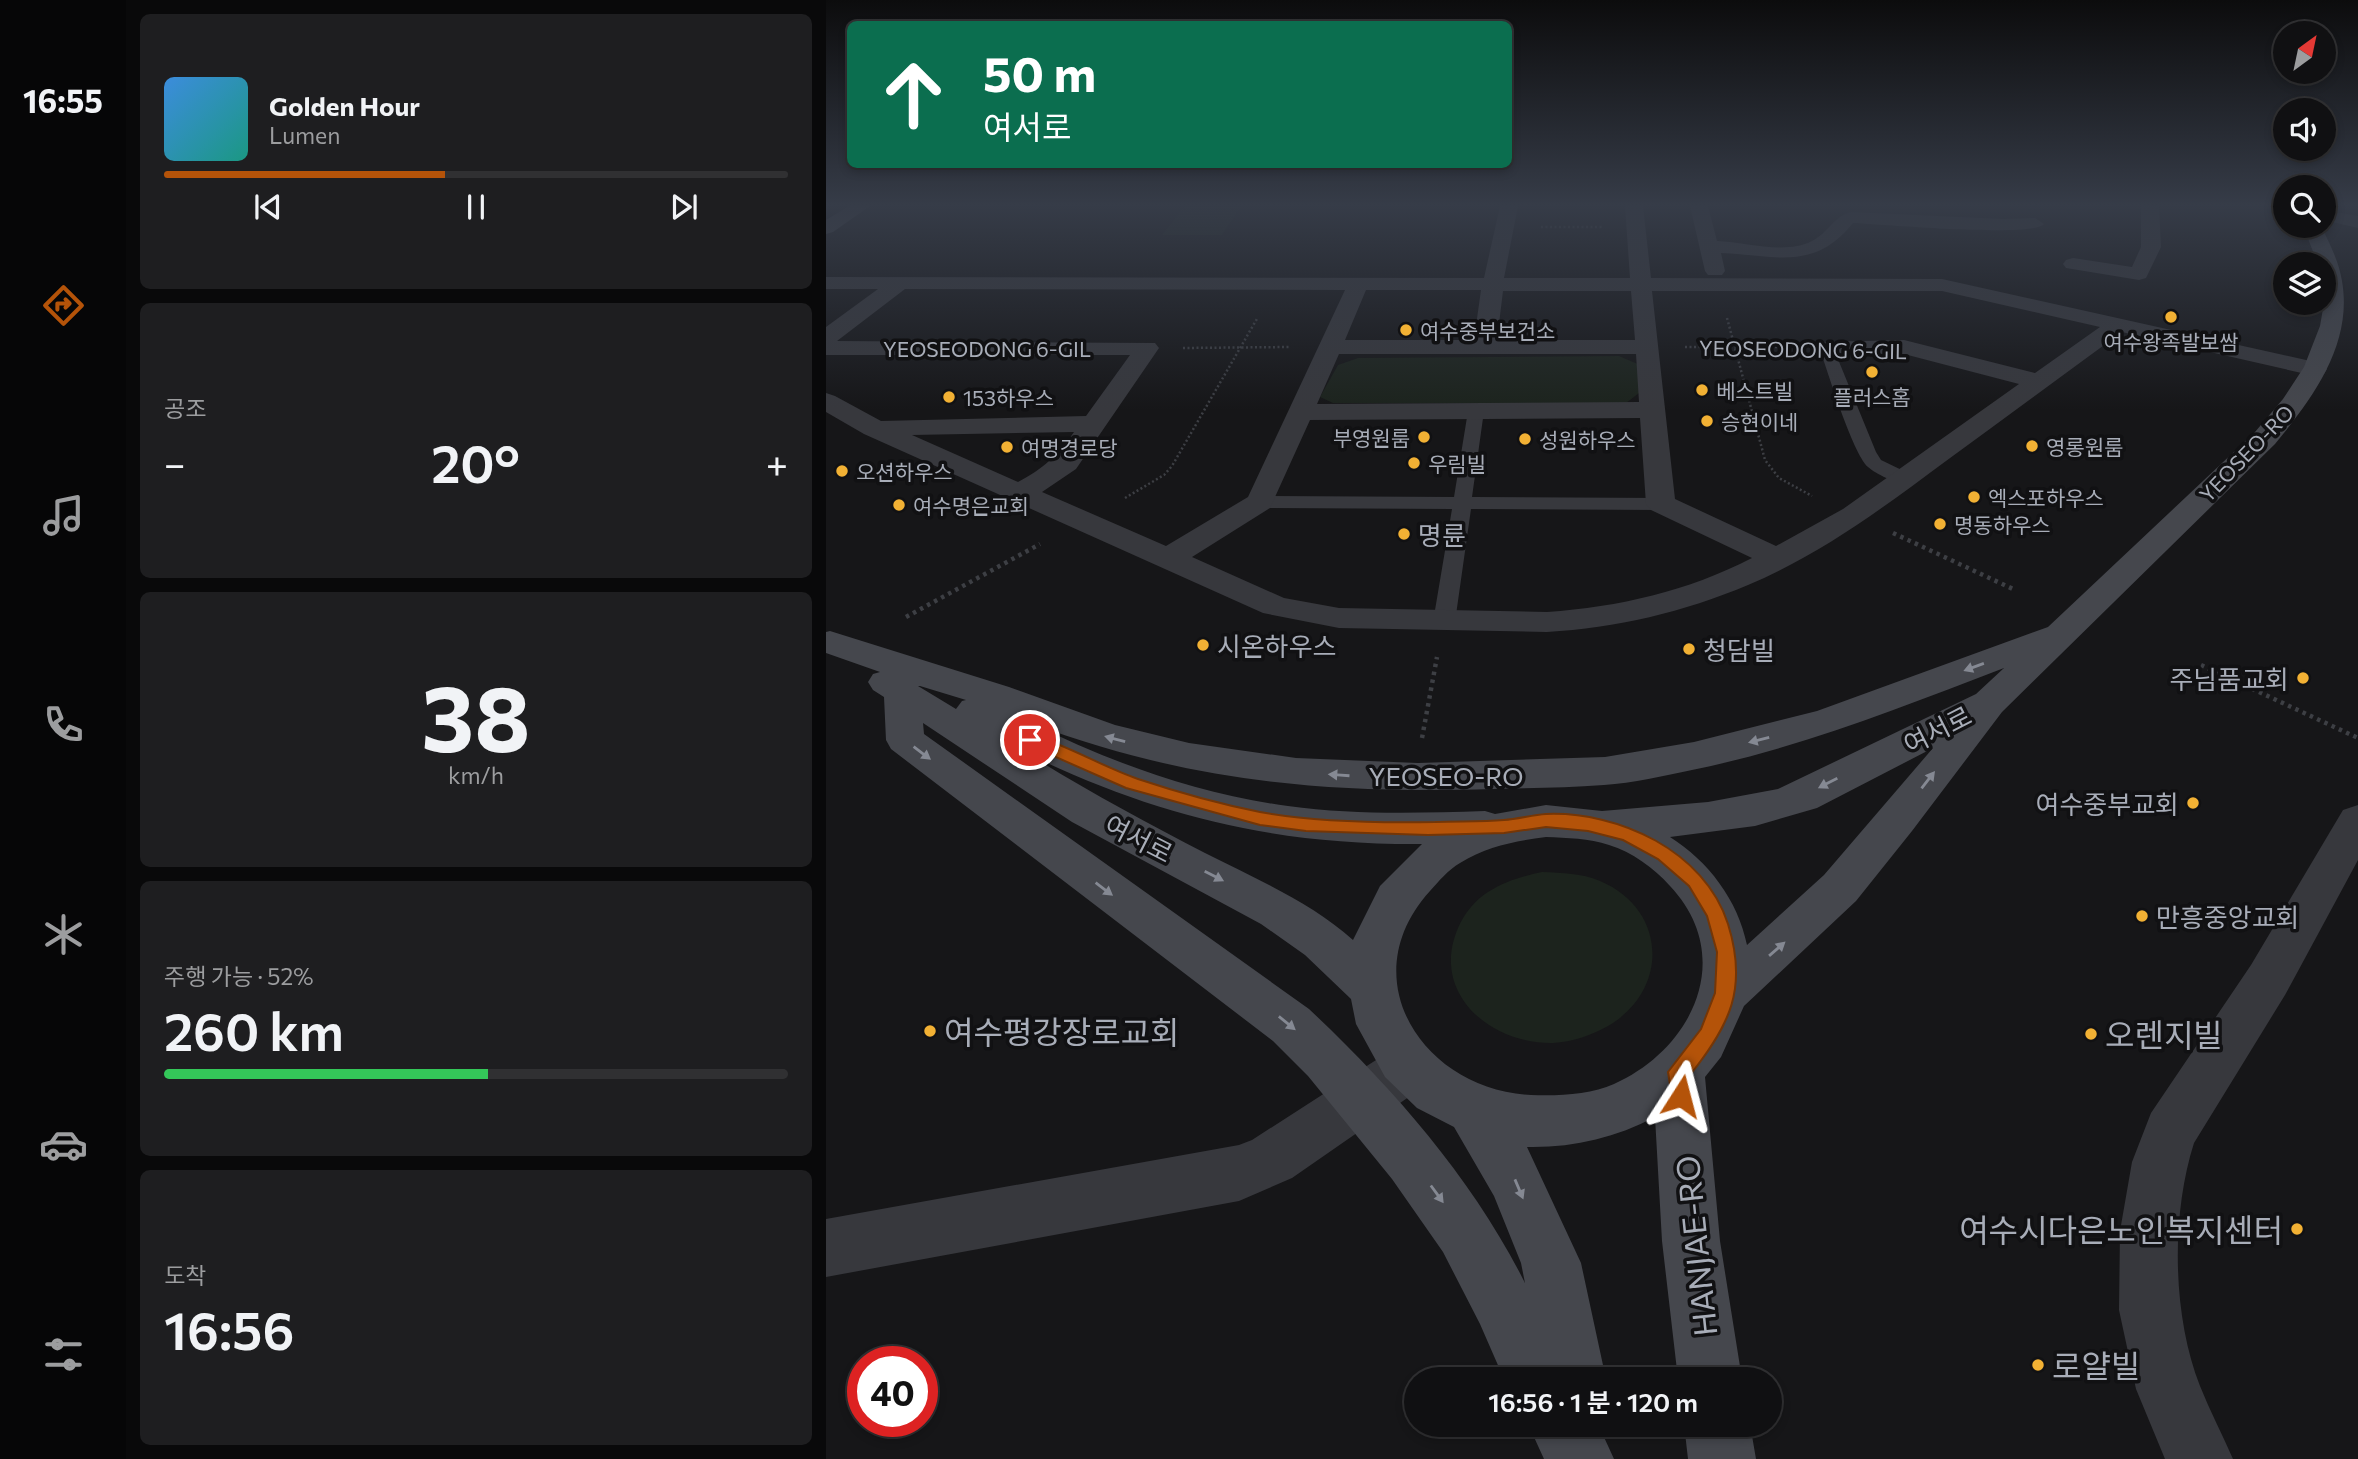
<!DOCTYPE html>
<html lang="ko">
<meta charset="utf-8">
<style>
body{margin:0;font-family:Commissioner,"Noto Sans KR",sans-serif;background:#1e1e20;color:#f1f3f6;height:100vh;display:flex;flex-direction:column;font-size:26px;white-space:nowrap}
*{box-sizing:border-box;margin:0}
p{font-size:23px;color:#9c9d9f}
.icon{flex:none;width:38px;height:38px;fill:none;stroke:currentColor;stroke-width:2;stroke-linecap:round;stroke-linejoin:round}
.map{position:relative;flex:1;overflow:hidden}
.side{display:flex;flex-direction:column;gap:14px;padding:14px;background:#09090a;width:700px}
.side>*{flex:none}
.banner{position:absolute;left:21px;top:21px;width:665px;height:147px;border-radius:10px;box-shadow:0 4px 10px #0003,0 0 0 2px #303032;background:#0b6e4f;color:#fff;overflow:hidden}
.needle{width:46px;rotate:33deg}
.buttons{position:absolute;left:1447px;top:21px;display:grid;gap:14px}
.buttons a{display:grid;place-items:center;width:63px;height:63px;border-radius:50%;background:#101012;box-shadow:0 4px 10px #0003,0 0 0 2px #303032;font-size:35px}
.speed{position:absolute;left:21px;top:1346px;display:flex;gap:14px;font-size:35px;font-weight:700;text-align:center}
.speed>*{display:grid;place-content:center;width:91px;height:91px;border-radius:50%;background:#101012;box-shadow:0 4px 10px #0003,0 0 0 2px #303032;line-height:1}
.speed .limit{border:10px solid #d22;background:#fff;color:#111}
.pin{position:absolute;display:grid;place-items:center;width:60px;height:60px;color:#fff;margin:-30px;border:4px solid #fff;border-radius:50%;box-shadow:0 2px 7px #0007}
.me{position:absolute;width:77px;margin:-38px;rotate:9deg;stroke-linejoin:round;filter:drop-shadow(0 0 5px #0008)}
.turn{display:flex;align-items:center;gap:24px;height:147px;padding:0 21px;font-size:32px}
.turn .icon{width:91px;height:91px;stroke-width:2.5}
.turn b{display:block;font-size:49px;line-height:60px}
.big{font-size:52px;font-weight:600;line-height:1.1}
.side .card{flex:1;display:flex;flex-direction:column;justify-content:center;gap:10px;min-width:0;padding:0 24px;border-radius:10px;background:#1e1e20}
.side .dial{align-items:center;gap:0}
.dial b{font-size:91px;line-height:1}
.song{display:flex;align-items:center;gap:21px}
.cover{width:84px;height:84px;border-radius:10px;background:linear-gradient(135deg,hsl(210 70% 55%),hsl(170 70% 35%))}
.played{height:7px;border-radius:4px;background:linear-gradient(90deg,#b45309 45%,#303032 45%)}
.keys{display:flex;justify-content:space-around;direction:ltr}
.heat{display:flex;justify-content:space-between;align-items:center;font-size:38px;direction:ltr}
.charge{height:10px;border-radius:5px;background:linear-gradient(90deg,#34c759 52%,#303032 0)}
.trip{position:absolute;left:578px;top:1367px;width:378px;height:70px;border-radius:35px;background:#101012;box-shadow:0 4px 10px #0003,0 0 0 2px #303032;font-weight:600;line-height:70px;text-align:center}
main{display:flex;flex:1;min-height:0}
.menu{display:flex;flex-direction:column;width:126px;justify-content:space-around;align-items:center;background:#060607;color:#9c9d9f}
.menu .icon{width:49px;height:49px}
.menu .on{color:#b45309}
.menu b{font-size:32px;color:#f1f3f6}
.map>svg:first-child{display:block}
.green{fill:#1c231d}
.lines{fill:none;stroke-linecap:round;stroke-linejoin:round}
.path-far1{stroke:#3d3f44;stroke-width:2.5;stroke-dasharray:2 2.5;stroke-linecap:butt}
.path{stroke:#3d3f44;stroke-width:4.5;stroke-dasharray:3.5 4.5;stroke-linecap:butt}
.lane{fill:#37383d;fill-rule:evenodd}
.street{fill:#37383d;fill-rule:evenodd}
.secondary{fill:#45474d;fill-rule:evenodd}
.oneway{fill:#858993}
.route{fill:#b45309;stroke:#753606;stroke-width:2}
.poi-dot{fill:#f2b134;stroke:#111113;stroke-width:2.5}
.labels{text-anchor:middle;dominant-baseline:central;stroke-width:7;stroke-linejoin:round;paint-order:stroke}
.far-poi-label{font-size:21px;fill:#a8adb8;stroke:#111113;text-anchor:start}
.far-street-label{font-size:21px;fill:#a8adb8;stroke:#111113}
.poi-label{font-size:26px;fill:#a8adb8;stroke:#111113;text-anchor:start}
.street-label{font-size:26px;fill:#a8adb8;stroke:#111113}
.near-poi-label{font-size:32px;fill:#a8adb8;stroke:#111113;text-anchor:start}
.near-street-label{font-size:32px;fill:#a8adb8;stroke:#111113}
</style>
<main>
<nav class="menu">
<b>16:55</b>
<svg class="icon on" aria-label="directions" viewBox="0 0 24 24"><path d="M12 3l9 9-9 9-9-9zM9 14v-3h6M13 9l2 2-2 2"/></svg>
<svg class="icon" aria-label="music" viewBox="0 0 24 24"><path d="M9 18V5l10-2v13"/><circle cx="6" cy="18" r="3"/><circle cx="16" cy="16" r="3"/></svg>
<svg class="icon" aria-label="phone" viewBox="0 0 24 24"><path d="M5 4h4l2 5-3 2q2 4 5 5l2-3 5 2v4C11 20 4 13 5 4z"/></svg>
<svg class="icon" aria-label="climate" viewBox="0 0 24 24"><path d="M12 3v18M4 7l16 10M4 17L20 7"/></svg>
<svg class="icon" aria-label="car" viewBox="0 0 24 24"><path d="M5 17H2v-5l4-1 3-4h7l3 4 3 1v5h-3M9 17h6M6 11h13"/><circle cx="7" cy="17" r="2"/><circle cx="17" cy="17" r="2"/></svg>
<svg class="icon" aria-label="filters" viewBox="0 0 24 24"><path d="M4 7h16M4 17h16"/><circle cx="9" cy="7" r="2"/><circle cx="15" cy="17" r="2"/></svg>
</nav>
<section class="side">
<div class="card">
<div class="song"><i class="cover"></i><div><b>Golden Hour</b><p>Lumen</p></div></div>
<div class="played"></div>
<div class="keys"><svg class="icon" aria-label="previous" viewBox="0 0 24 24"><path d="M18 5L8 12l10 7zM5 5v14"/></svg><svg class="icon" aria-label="pause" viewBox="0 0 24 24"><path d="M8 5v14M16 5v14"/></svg><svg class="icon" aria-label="next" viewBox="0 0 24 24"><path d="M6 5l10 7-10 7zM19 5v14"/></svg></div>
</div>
<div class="card"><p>공조</p>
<div class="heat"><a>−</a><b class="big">20°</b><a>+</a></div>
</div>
<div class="card dial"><b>38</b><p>km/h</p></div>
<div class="card"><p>주행 가능 · 52%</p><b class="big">260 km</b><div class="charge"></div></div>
<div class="card"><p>도착</p><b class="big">16:56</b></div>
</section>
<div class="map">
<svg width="1532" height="1459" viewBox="0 0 1532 1459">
<rect width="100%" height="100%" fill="#161618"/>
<!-- green -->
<path class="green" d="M 359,206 L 415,206 L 396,235 L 336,235 Z
M 793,356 L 814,365 L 813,393 L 800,403 L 507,403 L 494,397 L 512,365 L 532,358 Z
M 716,872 C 737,873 755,873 774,881 C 841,909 844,990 782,1026 C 766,1035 747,1042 727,1043 C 664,1044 604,993 632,928 C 638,914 649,900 662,892 C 680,881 697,876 716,872 Z"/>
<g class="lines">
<!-- path-far1 -->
<path class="path-far1" d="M 715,227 L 776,227
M 901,318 L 939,460 L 953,478 L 986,496
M 859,347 L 963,347
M 357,348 L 464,347
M 299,498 L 338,475 L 346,466 L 432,317"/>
<!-- path -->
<path class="path" d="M 1067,533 L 1187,589
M 80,617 L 214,544
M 1375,665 L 1532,738
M 596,738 L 611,657"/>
<!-- lane -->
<path class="lane" d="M 1000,343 L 1007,347 L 1050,452 L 1055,460 L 1086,475 L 1089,479 L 1086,483 C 1075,486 1051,475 1042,467 C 1026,452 1002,372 993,347 Z
M 650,406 L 658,411 L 646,497 L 835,498 L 844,504 L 835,510 L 645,509 L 629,622 L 626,627 L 610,627 L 607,622 L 626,509 L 434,508 L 425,502 L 434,496 L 628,497 L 642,411 Z"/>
<!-- street -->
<path class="street" d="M 674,206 L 692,206 L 678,278 L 804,278 L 799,206 L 817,206 L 825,278 L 1116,279 L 1489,362 L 1498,364 L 1501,369 L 1498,374 L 1489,376 L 1296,332 C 1237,375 1179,418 1120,461 C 1058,507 994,555 922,585 C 858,612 790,628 721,632 L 513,628 L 437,613 L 38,434 L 0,412 L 0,393 L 9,396 L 55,421 L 260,416 L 304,355 L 0,355 L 0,327 L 52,289 L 0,289 L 0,277 L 658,278 ZM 79,289 L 519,290 L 422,497 L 340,546 L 216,492 L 250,469 L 333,348 L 329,343 L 11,341 ZM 540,290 L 655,290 L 648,340 L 519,340 ZM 677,291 L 805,291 L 809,340 L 671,340 ZM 826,291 L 1116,291 L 1274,327 L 1209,373 L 1078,340 L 992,342 L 988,347 L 992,352 L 1000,354 L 1078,354 L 1193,384 L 1017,509 L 950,546 L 849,499 ZM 513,354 L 810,354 L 813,402 L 491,404 ZM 814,418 L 820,504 L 825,510 L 926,558 C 862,591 793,607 721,612 L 513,608 L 458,598 L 366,557 L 444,508 L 484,420 ZM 248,432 C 232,455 217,469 192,482 L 86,435 Z
M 864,206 L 882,206 L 891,241 C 920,242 959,255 986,241 C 1002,233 1008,216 1025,212 L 1177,219 L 1209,218 L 1218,224 C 1207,238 1054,224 1027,223 C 988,272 948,255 895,253 L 899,271 L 896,275 L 882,275 L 879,271 Z
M 1315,206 L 1333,206 L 1335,247 L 1320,278 L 1313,280 L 1240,268 L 1237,264 L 1240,260 L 1247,258 L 1306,267 L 1315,247 Z
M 1498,210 L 1532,216 L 1532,228 L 1498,220 Z
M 1532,805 L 1532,860 L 1459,995 L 1368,1143 C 1345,1215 1346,1315 1374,1386 C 1384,1411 1396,1434 1407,1459 L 1339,1459 L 1310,1389 L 1293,1310 L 1294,1231 L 1306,1162 L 1325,1113 L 1425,965 L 1517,810 Z
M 582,1044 L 600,1051 L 608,1068 L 600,1085 L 466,1178 L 413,1201 L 0,1277 L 0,1219 L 413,1145 L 426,1140 L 564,1051 Z"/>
<!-- secondary -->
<path class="secondary" d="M 23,206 L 44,206 L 7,232 L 0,234 L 0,220 Z
M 1477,226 L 1495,226 C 1504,244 1513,262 1516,281 C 1527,344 1487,398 1449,444 L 1176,712 L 1086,831 L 1030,901 L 918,1006 L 895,1057 L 879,1077 L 894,1241 L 916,1379 L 852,1379 L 836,1241 L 829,1117 C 789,1138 746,1148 701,1147 L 755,1263 L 780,1379 L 678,1379 L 654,1324 L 617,1252 L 566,1179 L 482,1076 L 447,1041 L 65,749 L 60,740 L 58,697 L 47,690 L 42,682 L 47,674 L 54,672 L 0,653 L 0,632 L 4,631 L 183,687 L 289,725 L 363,743 L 470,758 L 592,763 L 779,757 L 868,742 L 991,711 L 1222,627 L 1429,432 L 1457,399 L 1478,367 L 1494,326 L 1498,303 L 1498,264 L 1492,264 ZM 1178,668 L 1150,694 L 952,789 L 882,802 L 776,811 L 720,805 L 669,814 L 659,811 C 593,813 527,815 462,806 C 371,794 287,763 205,723 C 361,782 501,794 667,789 C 704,788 741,788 778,785 C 807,783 838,776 866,770 C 974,748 1076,707 1178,668 ZM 92,686 L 94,686 L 140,700 L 136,701 L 130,709 ZM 97,723 L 246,822 L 435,924 L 479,955 L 525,999 L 530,1024 L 559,1077 L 591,1108 L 628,1127 L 668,1196 L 695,1263 L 699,1283 C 647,1179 567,1088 483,1009 L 98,734 ZM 1107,748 L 998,875 L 921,945 C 912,900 882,861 844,837 L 929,826 L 991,808 ZM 202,754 C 332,817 451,845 596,844 L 554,886 L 527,940 C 485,902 430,879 379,853 C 319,822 260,790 202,754 ZM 720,837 C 741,838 763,838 783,845 C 806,852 828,868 844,886 C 910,956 868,1048 788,1084 C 764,1095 731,1096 705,1095 C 598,1090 524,979 604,891 C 613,881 622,870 634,863 C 661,846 690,841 720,837 Z
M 702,1424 L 772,1424 L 788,1459 L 718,1459 Z
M 858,1424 L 924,1424 L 930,1459 L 862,1459 Z"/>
</g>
<!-- one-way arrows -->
<defs><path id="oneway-solid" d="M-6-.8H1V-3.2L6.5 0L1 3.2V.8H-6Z" transform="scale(1.75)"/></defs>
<g class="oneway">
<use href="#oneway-solid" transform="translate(1148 667) rotate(160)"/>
<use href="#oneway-solid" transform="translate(289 739) rotate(-165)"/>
<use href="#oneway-solid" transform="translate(933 740) rotate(166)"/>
<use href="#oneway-solid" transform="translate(96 753) rotate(37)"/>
<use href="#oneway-solid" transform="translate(513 775) rotate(-176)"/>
<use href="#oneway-solid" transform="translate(1102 780) rotate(-52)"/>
<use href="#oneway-solid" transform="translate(1002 783) rotate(153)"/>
<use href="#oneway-solid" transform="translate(388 876) rotate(27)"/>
<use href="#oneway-solid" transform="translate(278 889) rotate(37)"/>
<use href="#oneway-solid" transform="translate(951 949) rotate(-41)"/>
<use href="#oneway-solid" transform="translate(461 1023) rotate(39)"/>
<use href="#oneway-solid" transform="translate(693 1189) rotate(67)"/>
<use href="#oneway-solid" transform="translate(611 1194) rotate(54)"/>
</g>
<!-- sky -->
<linearGradient id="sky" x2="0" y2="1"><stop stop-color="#0c0c0d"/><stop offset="0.5" stop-color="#363c48"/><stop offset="1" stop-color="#363c48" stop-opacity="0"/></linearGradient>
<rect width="1532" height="410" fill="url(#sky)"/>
<!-- route -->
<path class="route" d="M 204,734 C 241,745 275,766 312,779 C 351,792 394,804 434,812 C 488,822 554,823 609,822 C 632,821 655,822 678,820 C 692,819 706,815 720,814 C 792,811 879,851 902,924 C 922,988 904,1025 864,1075 L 866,1096 L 863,1103 L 855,1106 L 847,1103 L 842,1072 L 875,1029 L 889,993 L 891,952 L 881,916 L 863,886 L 832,859 L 797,840 L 762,831 L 720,827 L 678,833 L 602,835 L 480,831 L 434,825 L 300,788 L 198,743 L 196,740 Z"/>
<!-- markers -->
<g class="poi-dot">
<circle cx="1345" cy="317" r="7"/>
<circle cx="580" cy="330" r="7"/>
<circle cx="1046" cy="372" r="7"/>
<circle cx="876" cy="390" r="7"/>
<circle cx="123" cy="397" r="7"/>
<circle cx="881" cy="421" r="7"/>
<circle cx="598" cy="437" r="7"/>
<circle cx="699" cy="439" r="7"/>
<circle cx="1206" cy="446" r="7"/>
<circle cx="181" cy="447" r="7"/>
<circle cx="588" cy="463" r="7"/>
<circle cx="16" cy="471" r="7"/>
<circle cx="1148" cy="497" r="7"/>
<circle cx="73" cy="505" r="7"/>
<circle cx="1114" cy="524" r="7"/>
<circle cx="578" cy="534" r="7"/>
<circle cx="377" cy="645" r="7"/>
<circle cx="863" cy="649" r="7"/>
<circle cx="1477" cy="678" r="7"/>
<circle cx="1367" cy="803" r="7"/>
<circle cx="1316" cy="916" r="7"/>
<circle cx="104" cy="1031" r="7"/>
<circle cx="1265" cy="1034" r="7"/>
<circle cx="1471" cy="1229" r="7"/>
<circle cx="1212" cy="1365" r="7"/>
</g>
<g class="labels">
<!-- far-poi labels -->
<g class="far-poi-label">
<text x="594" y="330">여수중부보건소</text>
<text x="1345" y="341" text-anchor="middle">여수왕족발보쌈</text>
<text x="890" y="390">베스트빌</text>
<text x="1046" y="396" text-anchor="middle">플러스홈</text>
<text x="137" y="397">153하우스</text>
<text x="895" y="421">승현이네</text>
<text x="584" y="437" text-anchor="end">부영원룸</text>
<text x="713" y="439">성원하우스</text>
<text x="1220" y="446">영롱원룸</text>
<text x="195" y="447">여명경로당</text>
<text x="602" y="463">우림빌</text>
<text x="30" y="471">오션하우스</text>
<text x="1162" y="497">엑스포하우스</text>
<text x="87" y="505">여수명은교회</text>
<text x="1128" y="524">명동하우스</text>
</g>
<!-- far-street labels -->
<g class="far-street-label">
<text x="161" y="348">YEOSEODONG 6-GIL</text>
<text transform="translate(977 349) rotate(1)">YEOSEODONG 6-GIL</text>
<text transform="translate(1420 453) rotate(-46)">YEOSEO-RO</text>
</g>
<!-- poi labels -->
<g class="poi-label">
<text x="592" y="534">명륜</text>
<text x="391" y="645">시온하우스</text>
<text x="877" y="649">청담빌</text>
<text x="1463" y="678" text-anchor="end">주님품교회</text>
<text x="1353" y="803" text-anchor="end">여수중부교회</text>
<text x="1330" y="916">만흥중앙교회</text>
</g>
<!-- street labels -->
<g class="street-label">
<text transform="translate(1111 729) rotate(-27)">여서로</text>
<text x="620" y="775">YEOSEO-RO</text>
<text transform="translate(313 838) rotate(27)">여서로</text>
</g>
<!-- near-poi labels -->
<g class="near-poi-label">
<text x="118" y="1031">여수평강장로교회</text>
<text x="1279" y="1034">오렌지빌</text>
<text x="1457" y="1229" text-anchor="end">여수시다은노인복지센터</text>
<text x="1226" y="1365">로얄빌</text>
</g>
<!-- near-street labels -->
<g class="near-street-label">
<text transform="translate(869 1246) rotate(-96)">HANJAE-RO</text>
</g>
</g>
</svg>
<div class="buttons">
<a><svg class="needle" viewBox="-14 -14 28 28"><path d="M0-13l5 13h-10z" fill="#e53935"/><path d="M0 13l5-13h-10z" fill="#9c9d9f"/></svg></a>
<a><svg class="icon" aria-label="sound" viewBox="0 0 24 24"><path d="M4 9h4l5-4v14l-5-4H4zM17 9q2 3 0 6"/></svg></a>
<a><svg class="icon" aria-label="search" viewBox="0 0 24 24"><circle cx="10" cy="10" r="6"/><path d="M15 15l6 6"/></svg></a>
<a><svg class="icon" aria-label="layers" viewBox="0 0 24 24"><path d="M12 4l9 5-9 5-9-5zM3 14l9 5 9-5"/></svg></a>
</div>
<div class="speed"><div class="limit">40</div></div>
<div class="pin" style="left:204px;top:740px;background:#d93025"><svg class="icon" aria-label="arrive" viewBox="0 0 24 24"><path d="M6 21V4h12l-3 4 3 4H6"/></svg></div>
<svg class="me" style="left:855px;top:1096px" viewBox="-20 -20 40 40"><path d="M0-17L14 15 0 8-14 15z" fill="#b45309" stroke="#fff" stroke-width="4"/></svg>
<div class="trip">16:56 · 1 분 · 120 m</div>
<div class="banner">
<div class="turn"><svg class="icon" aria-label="ahead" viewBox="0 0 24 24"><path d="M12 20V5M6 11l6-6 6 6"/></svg><div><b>50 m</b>여서로</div></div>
</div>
</div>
</main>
